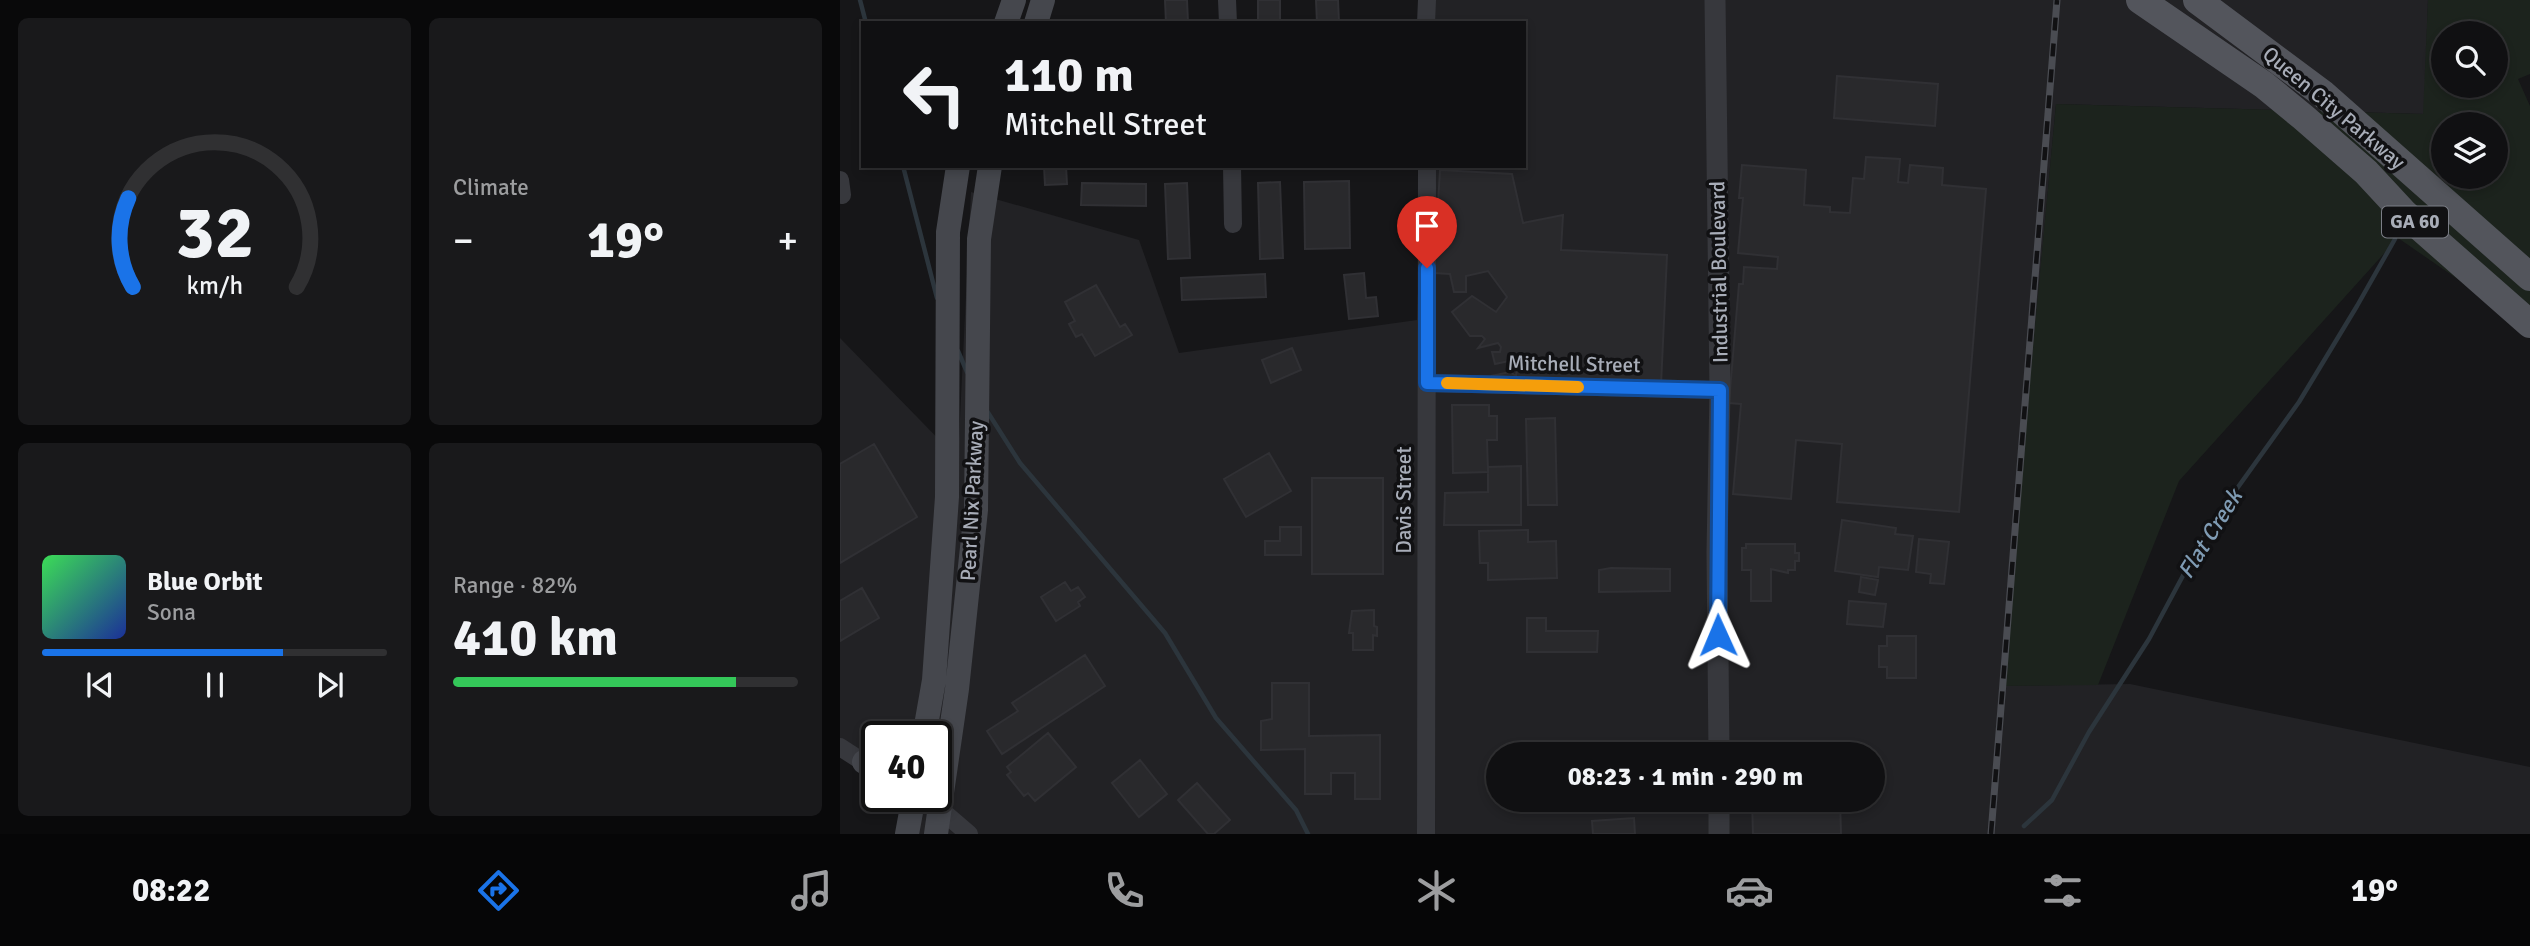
<!DOCTYPE html>
<meta charset="utf-8">
<style>
body{margin:0;font-family:Signika,sans-serif;background:#19191b;color:#f1f3f6;height:100vh;display:flex;flex-direction:column;font-size:26px;white-space:nowrap}
*{box-sizing:border-box;margin:0}
p{font-size:23px;color:#9c9d9f}
.icon{flex:none;width:38px;height:38px;fill:none;stroke:currentColor;stroke-width:2;stroke-linecap:round;stroke-linejoin:round}
.map{position:relative;flex:1;overflow:hidden}
.side{display:flex;flex-direction:column;gap:18px;padding:18px;background:#09090a;width:840px}
.side>*{flex:none}
.guide{position:absolute;left:21px;top:21px;width:665px;height:147px;border-radius:0px;box-shadow:0 4px 10px #0003,0 0 0 2px #303032;background:#101012;color:#f1f3f6;overflow:hidden}
.tools{position:absolute;left:1591px;top:21px;display:grid;gap:14px}
.tools a{display:grid;place-items:center;width:77px;height:77px;border-radius:50%;background:#101012;box-shadow:0 4px 10px #0003,0 0 0 2px #303032;font-size:35px}
.speed{position:absolute;left:21px;top:721px;display:flex;gap:14px;font-size:35px;font-weight:700;text-align:center}
.speed>*{display:grid;place-content:center;width:91px;height:91px;border-radius:50%;background:#101012;box-shadow:0 4px 10px #0003,0 0 0 2px #303032;line-height:1}
.speed .limit{border:4px solid #111;border-radius:10px;background:#fff;color:#111}
.pin{position:absolute;display:grid;place-items:center;width:60px;height:60px;color:#fff;margin:-72px -30px;border-radius:50% 50% 50% 0;rotate:-45deg;box-shadow:0 0 7px #0007}
.pin .icon{rotate:45deg}
.me{position:absolute;width:77px;margin:-38px;rotate:359deg;stroke-linejoin:round;filter:drop-shadow(0 0 5px #0008)}
.turn{display:flex;align-items:center;gap:24px;height:147px;padding:0 28px;font-size:32px}
.turn .icon{width:91px;height:91px;stroke-width:2.5}
.turn b{display:block;font-size:49px;line-height:60px}
.big{font-size:52px;font-weight:800;line-height:1.1}
.side .card{flex:1;display:flex;flex-direction:column;justify-content:center;gap:10px;min-width:0;padding:0 24px;border-radius:10px;background:#19191b}
.side .dial{align-items:center;gap:0}
.dial svg{height:182px;overflow:visible;fill:none;stroke:#303032;stroke-width:7;stroke-linecap:round;text-anchor:middle}
.dial text{fill:#f1f3f6;stroke:none}
.song{display:flex;align-items:center;gap:21px}
.cover{width:84px;height:84px;border-radius:10px;background:linear-gradient(135deg,hsl(130 70% 55%),hsl(230 70% 35%))}
.played{height:7px;border-radius:4px;background:linear-gradient(90deg,#1a73e8 70%,#303032 70%)}
.keys{display:flex;justify-content:space-around;direction:ltr}
.heat{display:flex;justify-content:space-between;align-items:center;font-size:38px;direction:ltr}
.charge{height:10px;border-radius:5px;background:linear-gradient(90deg,#34c759 82%,#303032 0)}
.side .tiles{flex:1;display:grid;gap:18px;grid-template-columns:repeat(2,1fr)}
.trip{position:absolute;left:646px;top:742px;width:399px;height:70px;border-radius:35px;background:#101012;box-shadow:0 4px 10px #0003,0 0 0 2px #303032;font-weight:800;line-height:70px;text-align:center}
.tabs{display:flex;height:112px;justify-content:space-around;align-items:center;background:#060607;color:#9c9d9f}
.tabs .icon{width:49px;height:49px}
.tabs .on{color:#1a73e8}
.tabs b{font-size:32px;color:#f1f3f6}
main{display:flex;flex:1;min-height:0}
.map>svg:first-child{display:block}
.built{fill:#222225;fill-rule:evenodd}
.green{fill:#1c231d;fill-rule:evenodd}
.lines{fill:none;stroke-linecap:round;stroke-linejoin:round}
.stream{stroke:#2c353c;stroke-width:4.5}
.building{fill:#29292c;stroke:#303034;stroke-width:2}
.minor{stroke:#37383d;stroke-width:18}
.tertiary{stroke:#37383d;stroke-width:21}
.secondary{stroke:#45474d;stroke-width:24}
.primary{stroke:#53555c;stroke-width:28}
.rail-casing{stroke:#4a4c52;stroke-width:7}
.rail{stroke:#111113;stroke-width:4.5;stroke-dasharray:13;stroke-linecap:butt}
.route-casing{stroke:#114b97;stroke-width:18}
.route{stroke:#1a73e8;stroke-width:12}
.slow{stroke:#f59e0b;stroke-width:12}
.labels{text-anchor:middle;dominant-baseline:central;stroke-width:7;stroke-linejoin:round;paint-order:stroke}
.shield{fill:#111113;stroke:#7b7e86;stroke-width:2}
.shield-label{font-size:19px;font-weight:bold;fill:#a8adb8}
.street-label{font-size:21px;fill:#a8adb8;stroke:#111113}
.water-label{font-size:23px;font-style:italic;fill:#7f9bb3;stroke:#111113}
</style>
<main>
<section class="side">
<div class="tiles">
<div class="card dial"><svg viewBox="0 0 100 80">
<path d="M14 69A42 42 0 1 1 86 69"/>
<path d="M14 69A42 42 0 0 1 12 30" stroke="#1a73e8"/>
<text x="50" y="56" font-size="32" font-weight="700">32</text>
<text x="50" y="72" font-size="11">km/h</text>
</svg></div>
<div class="card"><p>Climate</p>
<div class="heat"><a>−</a><b class="big">19°</b><a>+</a></div>
</div>
<div class="card">
<div class="song"><i class="cover"></i><div><b>Blue Orbit</b><p>Sona</p></div></div>
<div class="played"></div>
<div class="keys"><svg class="icon" aria-label="previous" viewBox="0 0 24 24"><path d="M18 5L8 12l10 7zM5 5v14"/></svg><svg class="icon" aria-label="pause" viewBox="0 0 24 24"><path d="M8 5v14M16 5v14"/></svg><svg class="icon" aria-label="next" viewBox="0 0 24 24"><path d="M6 5l10 7-10 7zM19 5v14"/></svg></div>
</div>
<div class="card"><p>Range · 82%</p><b class="big">410 km</b><div class="charge"></div></div>
</div>
</section>
<div class="map">
<svg width="1690" height="834" viewBox="0 0 1690 834">
<rect width="100%" height="100%" fill="#161618"/>
<!-- built -->
<path class="built" d="M 588,0 L 1588,0 L 1584,114 L 1216,104 L 1162,686 L 1290,684 L 1690,767 L 1690,834 L 77,834 L 82,810 L 61,796 L 96,796 L 96,737 L 37,737 L 37,780 L 0,756 L 0,338 L 118,459 L 131,192 L 299,240 L 339,353 L 577,320 L 582,166 L 684,166 L 684,23 L 587,23 ZM 658,754 L 1032,754 L 1032,800 L 658,800 Z"/>
<!-- green -->
<path class="green" d="M 1588,0 L 1690,0 L 1690,74 L 1678,79 L 1690,106 L 1690,329 L 1558,238 L 1339,481 L 1258,685 L 1161,686 L 1216,104 L 1583,114 ZM 1603,33 L 1656,33 L 1656,86 L 1603,86 ZM 1603,124 L 1656,124 L 1656,177 L 1603,177 Z"/>
<g class="lines">
<!-- stream -->
<path class="stream" d="M 20,0 L 26,23
M 63,166 L 97,298
M 118,351 L 127,372
M 147,411 L 180,463 L 325,633 L 376,718 L 456,810 L 468,834
M 1184,826 L 1212,800 L 1249,732 L 1309,639 L 1368,529 L 1459,402 L 1517,306 L 1555,239"/>
</g>
<!-- building -->
<path class="building" d="M 325,0 L 347,0 L 348,23 L 326,23 Z
M 418,0 L 440,0 L 440,23 L 418,23 Z
M 476,0 L 498,0 L 499,23 L 477,23 Z
M 997,76 L 1098,84 L 1095,126 L 994,118 Z
M 1026,157 L 1060,159 L 1058,182 L 1068,183 L 1070,165 L 1103,168 L 1102,185 L 1146,189 L 1119,512 L 997,502 L 1002,444 L 956,440 L 951,499 L 893,494 L 901,404 L 889,403 L 899,284 L 903,284 L 904,267 L 937,269 L 938,257 L 898,253 L 903,198 L 899,198 L 902,165 L 966,170 L 964,205 L 990,207 L 990,212 L 1010,213 L 1013,178 L 1024,179 Z
M 204,166 L 226,166 L 227,184 L 205,185 Z
M 600,170 L 672,174 L 683,223 L 723,215 L 721,250 L 827,255 L 821,385 L 651,376 L 670,372 L 676,376 L 678,359 L 655,364 L 652,352 L 660,352 L 661,347 L 658,343 L 638,348 L 645,339 L 642,336 L 630,336 L 612,312 L 632,296 L 656,312 L 667,297 L 648,271 L 626,276 L 626,292 L 614,292 L 610,274 L 594,273 Z
M 509,181 L 510,248 L 465,249 L 464,182 Z
M 440,182 L 443,258 L 420,259 L 418,183 Z
M 242,183 L 306,184 L 306,206 L 241,205 Z
M 347,183 L 350,258 L 328,259 L 325,184 Z
M 524,273 L 526,298 L 536,297 L 538,316 L 509,319 L 504,275 Z
M 425,274 L 426,297 L 342,300 L 341,278 Z
M 256,285 L 280,327 L 285,324 L 292,335 L 255,356 L 242,334 L 236,337 L 229,324 L 235,321 L 225,302 Z
M 452,348 L 461,370 L 431,383 L 422,360 Z
M 612,405 L 649,405 L 649,416 L 657,416 L 657,440 L 647,440 L 648,472 L 613,473 Z
M 715,418 L 717,505 L 688,505 L 686,419 Z
M 34,444 L 77,517 L 0,563 L 0,464 Z
M 429,453 L 451,491 L 406,517 L 384,479 Z
M 681,466 L 681,525 L 604,525 L 605,493 L 648,492 L 648,467 Z
M 472,478 L 543,478 L 543,574 L 472,574 Z
M 1002,520 L 1056,528 L 1055,534 L 1073,536 L 1068,570 L 1039,567 L 1038,577 L 995,571 Z
M 440,527 L 461,527 L 461,555 L 425,555 L 425,541 L 440,541 Z
M 688,530 L 688,542 L 716,541 L 717,578 L 648,580 L 648,563 L 640,563 L 639,531 Z
M 1079,539 L 1109,542 L 1104,584 L 1090,583 L 1091,574 L 1076,572 Z
M 906,544 L 955,544 L 955,553 L 959,553 L 959,561 L 955,561 L 955,570 L 948,570 L 948,573 L 931,569 L 931,601 L 911,601 L 911,570 L 902,570 L 902,548 L 906,548 Z
M 771,568 L 830,569 L 830,591 L 759,592 L 759,570 Z
M 1021,577 L 1038,580 L 1035,595 L 1019,592 Z
M 225,582 L 231,591 L 238,587 L 245,597 L 238,602 L 240,606 L 216,621 L 201,597 Z
M 22,588 L 39,618 L 0,641 L 0,601 Z
M 1009,601 L 1046,604 L 1043,627 L 1007,624 Z
M 534,610 L 534,626 L 537,627 L 537,636 L 533,635 L 533,650 L 513,650 L 513,633 L 509,633 L 512,611 Z
M 687,618 L 706,618 L 706,631 L 758,631 L 757,652 L 687,652 Z
M 1047,636 L 1076,636 L 1076,678 L 1047,678 L 1047,667 L 1039,667 L 1039,646 L 1047,646 Z
M 245,655 L 265,686 L 162,754 L 147,731 L 178,711 L 172,703 Z
M 432,683 L 469,683 L 469,736 L 540,735 L 540,799 L 515,799 L 515,773 L 491,773 L 491,794 L 465,794 L 465,749 L 421,750 L 421,721 L 432,719 Z
M 208,733 L 236,767 L 195,801 L 188,793 L 184,796 L 167,775 L 171,772 L 167,767 Z
M 999,741 L 999,754 L 912,754 L 911,742 Z
M 300,760 L 327,794 L 299,817 L 272,783 Z
M 357,783 L 390,820 L 374,834 L 368,834 L 338,800 Z
M 912,800 L 1000,800 L 1001,834 L 913,834 Z
M 794,818 L 795,834 L 753,834 L 752,821 Z"/>
<g class="lines">
<!-- minor -->
<path class="minor" d="M 387,0 L 388,23
M 586,23 L 587,0
M 392,166 L 393,224
M 0,180 L 2,195
M 587,383 L 880,390
M 0,747 L 37,771
M 79,796 L 101,810 L 129,834
M 586,834 L 587,166"/>
<!-- tertiary -->
<path class="tertiary" d="M 875,0 L 880,390 L 877,552 L 879,754
M 879,800 L 879,834"/>
<!-- secondary -->
<path class="secondary" d="M 166,23 L 174,0
M 196,23 L 203,0
M 84,737 L 94,680 L 107,497 L 108,232 L 118,166
M 24,762 L 37,757
M 67,834 L 74,796
M 96,834 L 117,689 L 136,510 L 139,239 L 150,166"/>
<!-- primary -->
<path class="primary" d="M 1300,0 L 1424,85 L 1463,117 L 1526,172 L 1564,213 L 1690,324
M 1357,0 L 1483,94 L 1690,277"/>
<!-- rail casing -->
<g class="rail-casing">
<path id="rail" d="M 1151,834 L 1217,0"/>
</g>
<!-- rail -->
<use href="#rail" class="rail"/>
</g>
<g class="lines">
<!-- route casing -->
<g class="route-casing">
<path id="route" d="M 587,268 L 587,383 L 880,390 L 878,635"/>
</g>
<!-- route -->
<use href="#route" class="route"/>
<!-- slow -->
<path class="slow" d="M 607,383 L 738,387"/>
</g>
<g class="labels">
<!-- shield labels -->
<rect class="shield" x="1542" y="206.5" width="66" height="31" rx="5"/>
<g class="shield-label">
<text x="1575" y="222">GA 60</text>
</g>
<!-- street labels -->
<g class="street-label">
<text transform="translate(1494 108) rotate(40)">Queen City Parkway</text>
<text transform="translate(879 272) rotate(-91)">Industrial Boulevard</text>
<text transform="translate(734 364) rotate(1)">Mitchell Street</text>
<text transform="translate(564 500) rotate(-90)">Davis Street</text>
<text transform="translate(132 501) rotate(-87)">Pearl Nix Parkway</text>
</g>
<!-- water labels -->
<g class="water-label">
<text transform="translate(1370 534) rotate(-58)">Flat Creek</text>
</g>
</g>
</svg>
<div class="tools">
<a><svg class="icon" aria-label="search" viewBox="0 0 24 24"><circle cx="10" cy="10" r="6"/><path d="M15 15l6 6"/></svg></a>
<a><svg class="icon" aria-label="layers" viewBox="0 0 24 24"><path d="M12 4l9 5-9 5-9-5zM3 14l9 5 9-5"/></svg></a>
</div>
<div class="speed"><div class="limit">40</div></div>
<div class="pin" style="left:587px;top:268px;background:#d93025"><svg class="icon" aria-label="arrive" viewBox="0 0 24 24"><path d="M6 21V4h12l-3 4 3 4H6"/></svg></div>
<svg class="me" style="left:878px;top:635px" viewBox="-20 -20 40 40"><path d="M0-17L14 15 0 8-14 15z" fill="#1a73e8" stroke="#fff" stroke-width="4"/></svg>
<div class="trip">08:23 · 1 min · 290 m</div>
<div class="guide">
<div class="turn"><svg class="icon" aria-label="left" viewBox="0 0 24 24"><path d="M17 20v-9H6M10 6l-5 5 5 5"/></svg><div><b>110 m</b>Mitchell Street</div></div>
</div>
</div>
</main>
<nav class="tabs">
<b>08:22</b>
<svg class="icon on" aria-label="directions" viewBox="0 0 24 24"><path d="M12 3l9 9-9 9-9-9zM9 14v-3h6M13 9l2 2-2 2"/></svg>
<svg class="icon" aria-label="music" viewBox="0 0 24 24"><path d="M9 18V5l10-2v13"/><circle cx="6" cy="18" r="3"/><circle cx="16" cy="16" r="3"/></svg>
<svg class="icon" aria-label="phone" viewBox="0 0 24 24"><path d="M5 4h4l2 5-3 2q2 4 5 5l2-3 5 2v4C11 20 4 13 5 4z"/></svg>
<svg class="icon" aria-label="climate" viewBox="0 0 24 24"><path d="M12 3v18M4 7l16 10M4 17L20 7"/></svg>
<svg class="icon" aria-label="car" viewBox="0 0 24 24"><path d="M5 17H2v-5l4-1 3-4h7l3 4 3 1v5h-3M9 17h6M6 11h13"/><circle cx="7" cy="17" r="2"/><circle cx="17" cy="17" r="2"/></svg>
<svg class="icon" aria-label="filters" viewBox="0 0 24 24"><path d="M4 7h16M4 17h16"/><circle cx="9" cy="7" r="2"/><circle cx="15" cy="17" r="2"/></svg>
<b>19°</b>
</nav>
